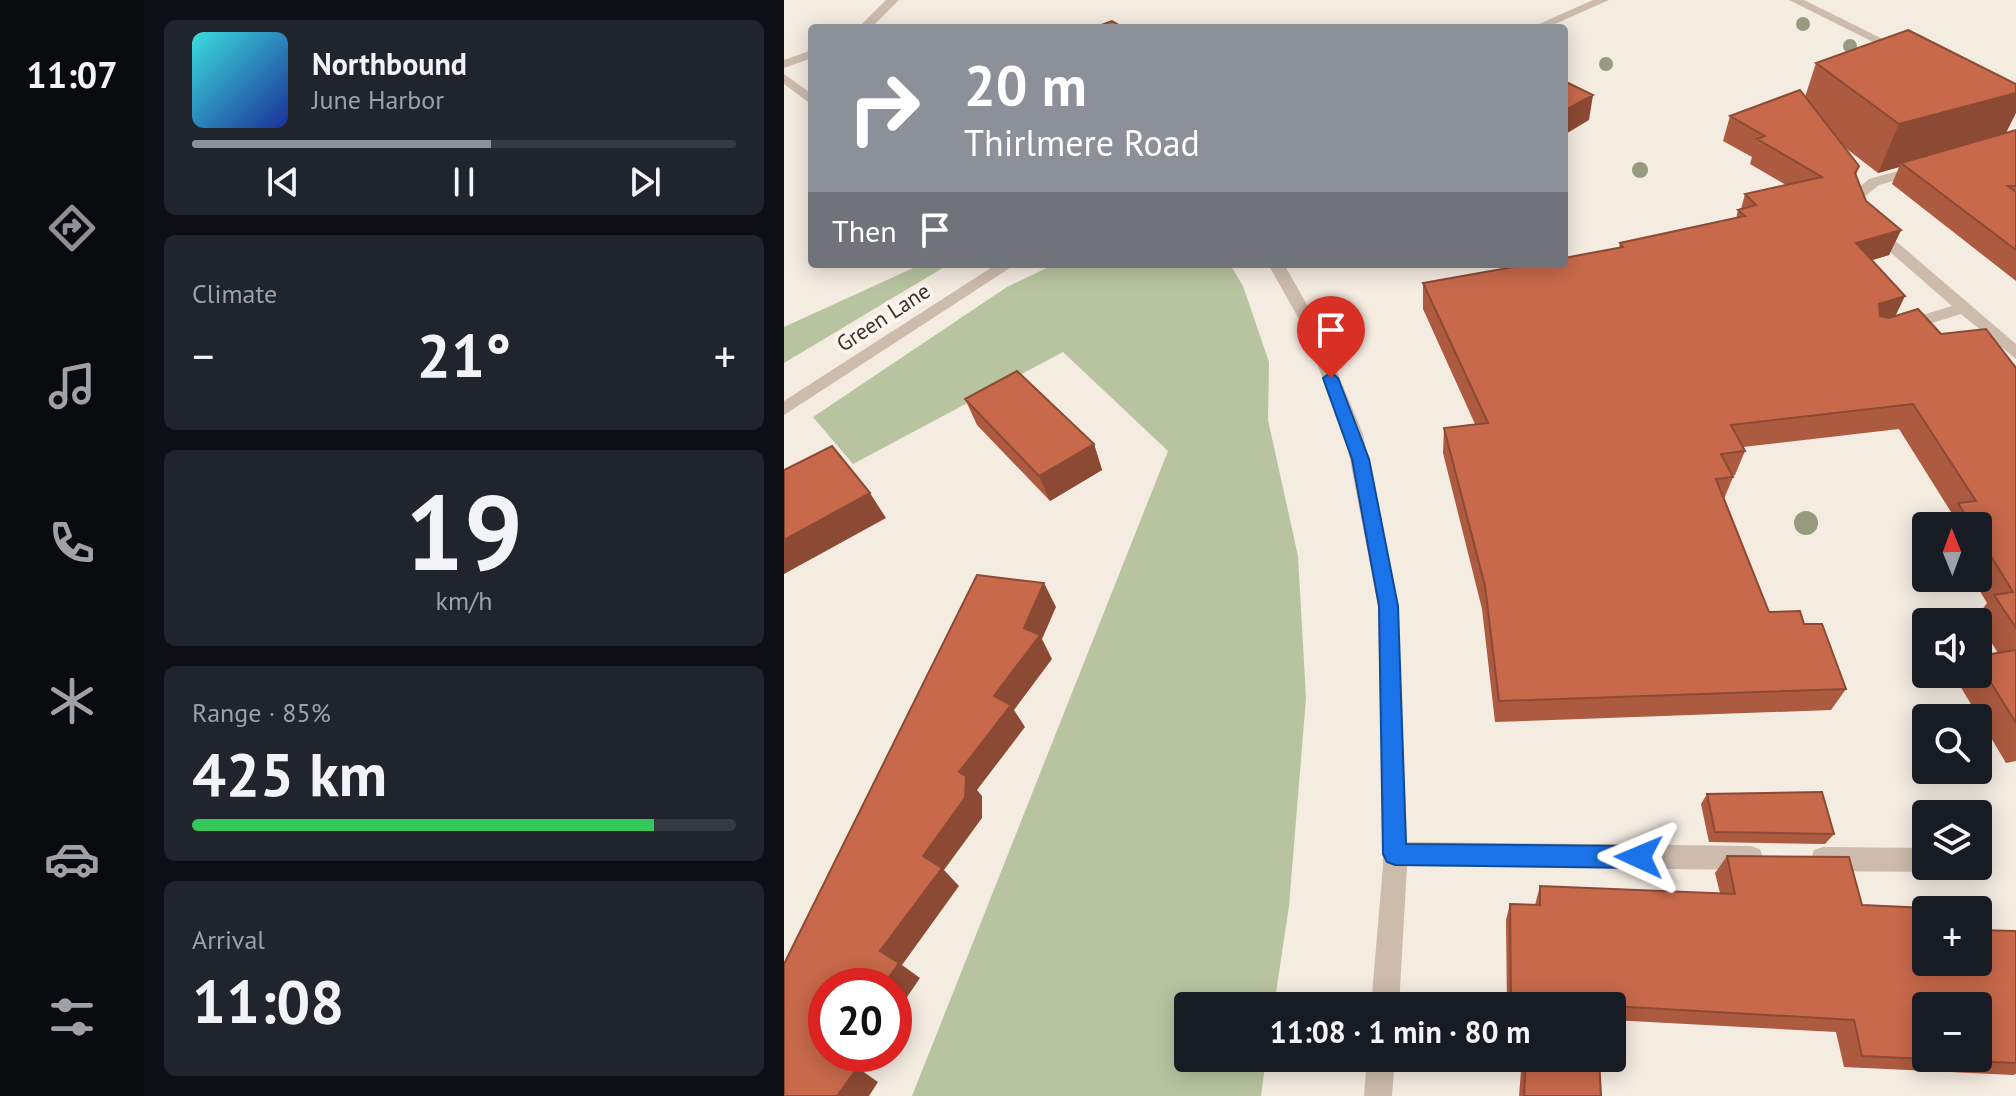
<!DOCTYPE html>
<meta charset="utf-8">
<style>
body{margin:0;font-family:"PT Sans",sans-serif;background:#20242c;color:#f1f3f6;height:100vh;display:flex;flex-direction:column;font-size:30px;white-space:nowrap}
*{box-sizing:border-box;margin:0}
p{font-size:26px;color:#9ea1a6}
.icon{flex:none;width:44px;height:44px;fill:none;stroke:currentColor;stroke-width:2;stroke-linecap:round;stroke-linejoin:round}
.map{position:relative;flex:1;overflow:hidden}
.drawer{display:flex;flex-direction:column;gap:20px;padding:20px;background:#0d0f14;width:640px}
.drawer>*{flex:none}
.top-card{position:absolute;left:24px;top:24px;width:760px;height:244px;border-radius:8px;box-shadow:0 4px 20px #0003;background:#8c9099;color:#fff;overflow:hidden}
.needle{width:52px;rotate:359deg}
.controls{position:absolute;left:1128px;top:512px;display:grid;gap:16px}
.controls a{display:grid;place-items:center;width:80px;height:80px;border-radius:8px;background:#171b24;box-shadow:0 4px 20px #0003;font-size:40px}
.speed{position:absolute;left:24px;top:968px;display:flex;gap:16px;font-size:40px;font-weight:700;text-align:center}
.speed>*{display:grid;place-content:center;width:104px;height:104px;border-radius:50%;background:#171b24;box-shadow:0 4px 20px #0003;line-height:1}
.speed .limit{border:12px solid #d22;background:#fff;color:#111}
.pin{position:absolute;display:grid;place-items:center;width:68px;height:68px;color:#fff;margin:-82px -34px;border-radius:50% 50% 50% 0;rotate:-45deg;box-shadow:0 0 8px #0007}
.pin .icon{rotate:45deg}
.me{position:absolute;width:88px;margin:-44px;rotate:271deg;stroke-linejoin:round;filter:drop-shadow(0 0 6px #0008)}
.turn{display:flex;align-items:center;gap:28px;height:168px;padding:0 24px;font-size:36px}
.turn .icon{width:104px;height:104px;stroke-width:2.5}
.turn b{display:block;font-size:56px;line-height:68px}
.then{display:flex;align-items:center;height:76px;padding:0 24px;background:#0003;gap:16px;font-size:30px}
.big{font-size:60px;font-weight:700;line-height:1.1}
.drawer .card{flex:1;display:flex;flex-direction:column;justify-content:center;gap:12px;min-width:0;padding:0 28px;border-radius:12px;background:#20242c}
.drawer .dial{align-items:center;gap:0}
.dial b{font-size:104px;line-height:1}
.song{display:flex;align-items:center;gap:24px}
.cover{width:96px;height:96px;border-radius:12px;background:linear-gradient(135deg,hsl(180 70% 55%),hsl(230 70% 35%))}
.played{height:8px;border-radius:4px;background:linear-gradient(90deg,#8c9099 55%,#363941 55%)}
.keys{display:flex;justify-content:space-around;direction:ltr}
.heat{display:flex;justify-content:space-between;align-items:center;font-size:44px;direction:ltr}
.charge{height:12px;border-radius:6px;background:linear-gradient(90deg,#34c759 85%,#363941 0)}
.trip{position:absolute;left:390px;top:992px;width:452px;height:80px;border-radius:8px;background:#171b24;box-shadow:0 4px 20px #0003;font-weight:700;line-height:80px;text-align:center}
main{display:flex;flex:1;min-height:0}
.menu{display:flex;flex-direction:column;width:144px;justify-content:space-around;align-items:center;background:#090b0e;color:#9ea1a6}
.menu .icon{width:56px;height:56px}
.menu .active{color:#8c9099}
.menu b{font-size:36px;color:#f1f3f6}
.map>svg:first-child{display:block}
.green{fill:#b8c4a0}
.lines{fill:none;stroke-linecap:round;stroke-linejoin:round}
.minor{fill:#cdbbac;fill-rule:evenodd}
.tree{fill:#969b7f}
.wall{fill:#ac5a40}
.shaded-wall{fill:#8c4a34}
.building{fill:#c8694b;stroke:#8c4a34;stroke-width:2;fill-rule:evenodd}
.route{fill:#1a73e8;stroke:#114b97;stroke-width:2}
.labels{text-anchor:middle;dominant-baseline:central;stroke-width:8;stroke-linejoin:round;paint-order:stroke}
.street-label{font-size:22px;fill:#3b302b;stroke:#fbf5ee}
</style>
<main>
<nav class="menu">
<b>11:07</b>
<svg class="icon active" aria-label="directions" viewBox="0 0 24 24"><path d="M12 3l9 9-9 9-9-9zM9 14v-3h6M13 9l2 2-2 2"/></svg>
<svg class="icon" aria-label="music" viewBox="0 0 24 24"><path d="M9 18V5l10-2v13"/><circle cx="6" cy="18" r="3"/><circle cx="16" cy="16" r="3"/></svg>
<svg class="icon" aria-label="phone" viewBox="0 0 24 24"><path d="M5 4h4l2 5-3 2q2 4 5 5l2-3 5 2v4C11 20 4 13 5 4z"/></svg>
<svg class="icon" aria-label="climate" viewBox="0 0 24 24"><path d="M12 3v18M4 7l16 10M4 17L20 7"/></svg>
<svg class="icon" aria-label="car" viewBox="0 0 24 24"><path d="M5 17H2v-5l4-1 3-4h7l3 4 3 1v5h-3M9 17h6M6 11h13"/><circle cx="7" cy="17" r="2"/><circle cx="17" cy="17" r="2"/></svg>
<svg class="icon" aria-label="filters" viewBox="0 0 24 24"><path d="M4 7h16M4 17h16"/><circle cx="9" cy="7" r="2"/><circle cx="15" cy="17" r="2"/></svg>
</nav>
<section class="drawer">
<div class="card">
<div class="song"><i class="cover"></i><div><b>Northbound</b><p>June Harbor</p></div></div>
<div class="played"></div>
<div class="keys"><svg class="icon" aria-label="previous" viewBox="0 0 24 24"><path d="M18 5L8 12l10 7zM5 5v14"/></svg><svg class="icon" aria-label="pause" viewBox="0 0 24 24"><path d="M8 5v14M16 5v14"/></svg><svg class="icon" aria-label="next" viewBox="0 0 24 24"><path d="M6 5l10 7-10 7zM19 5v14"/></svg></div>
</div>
<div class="card"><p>Climate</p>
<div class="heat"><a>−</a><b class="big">21°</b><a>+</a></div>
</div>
<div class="card dial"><b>19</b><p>km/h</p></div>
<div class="card"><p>Range · 85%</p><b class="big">425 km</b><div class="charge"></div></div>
<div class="card"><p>Arrival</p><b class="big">11:08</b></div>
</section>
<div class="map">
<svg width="1232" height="1096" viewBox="0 0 1232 1096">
<rect width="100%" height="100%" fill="#f4ebe1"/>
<!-- green -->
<path class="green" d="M 138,264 L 162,266 L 0,363 L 0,327 Z
M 271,264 L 446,264 L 459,286 L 485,362 L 484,420 L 514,556 L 522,698 L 505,906 L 490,1006 L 404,1006 L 404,1058 L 482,1058 L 477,1096 L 128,1096 L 384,451 L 279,352 L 69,464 L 29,417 L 223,287 Z"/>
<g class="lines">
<!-- minor -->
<path class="minor" d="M 102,0 L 115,0 L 87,28 L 74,28 Z
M 809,0 L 825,0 L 762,28 L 746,28 Z
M 1005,0 L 1020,0 L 1125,52 L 1115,55 Z
M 28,50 L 28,58 L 0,68 L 0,60 Z
M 0,74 L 28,94 L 28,105 L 0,84 Z
M 1136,165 L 1141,166 L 1141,172 L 1095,185 L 1079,198 L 1086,219 L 1232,344 L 1232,359 L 1177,314 L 1119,332 L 1111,327 L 1113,323 L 1168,306 L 1074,224 L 1064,197 L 1085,179 Z
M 213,264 L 232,264 L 0,415 L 0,401 Z
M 484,264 L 500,264 L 532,321 L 579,434 L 614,606 L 623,842 L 967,846 L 976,849 L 979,858 L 976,867 L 967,870 L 623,866 L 615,1006 L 587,1006 L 599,866 L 594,606 L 561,434 L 516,321 Z
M 1039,847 L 1142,848 L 1142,866 L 1152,866 L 1142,872 L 1039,871 L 1030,868 L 1027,859 L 1030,850 Z
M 583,1058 L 611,1058 L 608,1096 L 580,1096 Z"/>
</g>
<!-- trees -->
<g class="tree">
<circle cx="1019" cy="24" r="7"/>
<circle cx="1066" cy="46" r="7"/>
<circle cx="822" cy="64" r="7"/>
<circle cx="856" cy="170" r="8"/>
<circle cx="1022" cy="523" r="12"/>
</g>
<!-- wall -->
<path class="wall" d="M 1032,63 L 1222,133 L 1232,130 L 1232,281 L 1108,184 L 1115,167 L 1094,173 L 1059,146 L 1075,166 L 1072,175 L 1082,201 L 1117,230 L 1105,255 L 1088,260 L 1112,316 L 1157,334 L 1232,368 L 1232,761 L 1222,763 L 1172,679 L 1176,674 L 1194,674 L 1194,656 L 1214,653 L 1192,618 L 1203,603 L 1188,578 L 1194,578 L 1194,526 L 1158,526 L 1167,512 L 1115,429 L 959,447 L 961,451 L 951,475 L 948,476 L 949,477 L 940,499 L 985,612 L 1020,624 L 1062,689 L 1047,710 L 711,722 L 698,609 L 659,453 L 660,428 L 691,424 L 639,309 L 639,283 L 835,248 L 836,243 L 952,219 L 954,210 L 957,209 L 961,194 L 1002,185 L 966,164 L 968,157 L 939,141 L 946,116 L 1021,97 Z
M 181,399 L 310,444 L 318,470 L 266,501 L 193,425 Z
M 923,794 L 1050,834 L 1041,844 L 925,842 L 917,804 Z
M 943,856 L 1078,905 L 1142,962 L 1232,931 L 1232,1074 L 1229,1075 L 1060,1067 L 1052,1032 L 828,1020 L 828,1006 L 723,1006 L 722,920 L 726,904 L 751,905 L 756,886 L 936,893 L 931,873 Z
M 738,1058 L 815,1058 L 817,1096 L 735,1096 Z"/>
<!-- shaded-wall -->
<path class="shaded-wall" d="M 1232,93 L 1232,113 L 1219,139 L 1117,163 L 1115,167 L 1094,173 L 1115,124 Z
M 809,95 L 805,120 L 780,135 L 780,111 Z
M 1117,230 L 1105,255 L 1062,268 L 1072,243 Z
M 1121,296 L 1109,321 L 1084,329 L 1095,304 Z
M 310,444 L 318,470 L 266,501 L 255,476 Z
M 86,493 L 102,518 L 0,574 L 0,540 Z
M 260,583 L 272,607 L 258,639 L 268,659 L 230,710 L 241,727 L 193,790 L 198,796 L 198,818 L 160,870 L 175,886 L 118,965 L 136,978 L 110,1016 L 110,986 L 99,986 L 96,951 Z
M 51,1054 L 84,1054 L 74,1068 L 94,1082 L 85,1096 L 53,1096 L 50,1056 Z"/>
<!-- building -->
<path class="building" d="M 328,21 L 340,28 L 309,28 Z
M 1124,30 L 1232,84 L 1232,93 L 1115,124 L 1032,63 Z
M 780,81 L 809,95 L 780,111 Z
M 1016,90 L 1075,166 L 1071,173 L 1082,201 L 1117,230 L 1072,243 L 1121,296 L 1095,304 L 1096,316 L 1105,318 L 1134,309 L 1157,334 L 1202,329 L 1232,368 L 1232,628 L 1210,595 L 1229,592 L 1194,535 L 1194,526 L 1188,526 L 1174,503 L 1192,501 L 1129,404 L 947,425 L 961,451 L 937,454 L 949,477 L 932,479 L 985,612 L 1016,611 L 1020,624 L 1038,624 L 1062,689 L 715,701 L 701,586 L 660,428 L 704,423 L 639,283 L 746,264 L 780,264 L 780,258 L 839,247 L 836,243 L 961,216 L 954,210 L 972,205 L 961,194 L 1038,177 L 973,139 L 981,136 L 946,116 Z
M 1232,130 L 1232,186 L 1224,186 L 1232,192 L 1232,250 L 1117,163 Z
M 233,371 L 310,444 L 255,476 L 181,399 Z
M 48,446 L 86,493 L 0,540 L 0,470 Z
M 193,575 L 260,583 L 240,628 L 256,635 L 210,696 L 227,705 L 175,772 L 182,776 L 181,798 L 139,856 L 158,868 L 96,951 L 115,963 L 99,986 L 42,986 L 42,1054 L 51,1054 L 50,1056 L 71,1071 L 53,1096 L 0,1096 L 0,964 Z
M 1232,650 L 1232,723 L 1194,662 L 1194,656 Z
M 1038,792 L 1050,834 L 931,832 L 923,794 Z
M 943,856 L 1065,857 L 1078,905 L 1188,910 L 1142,910 L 1142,962 L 1194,962 L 1194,930 L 1232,931 L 1232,1063 L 1078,1056 L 1070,1020 L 828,1006 L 738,1006 L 738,1001 L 727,1000 L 726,904 L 756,905 L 756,886 L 951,894 ZM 1142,1006 L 1194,1006 L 1194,1058 L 1142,1058 Z
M 742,1058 L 815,1058 L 817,1096 L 740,1096 Z"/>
<!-- route -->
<path class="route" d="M 547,372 L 554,378 L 585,459 L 614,606 L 622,844 L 855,846 L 863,849 L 866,857 L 863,865 L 855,868 L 611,865 L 603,862 L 599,854 L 595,606 L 568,459 L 539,378 Z"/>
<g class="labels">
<!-- street labels -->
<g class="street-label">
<text transform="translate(99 317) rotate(-33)">Green Lane</text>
</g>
</g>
</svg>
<div class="controls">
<a><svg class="needle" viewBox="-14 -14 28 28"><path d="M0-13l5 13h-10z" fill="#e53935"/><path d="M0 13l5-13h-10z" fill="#9ea1a6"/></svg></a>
<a><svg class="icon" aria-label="sound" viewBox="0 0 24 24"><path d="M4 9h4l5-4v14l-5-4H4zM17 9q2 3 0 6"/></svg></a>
<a><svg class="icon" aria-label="search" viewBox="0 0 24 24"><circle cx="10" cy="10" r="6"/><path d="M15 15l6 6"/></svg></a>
<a><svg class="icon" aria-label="layers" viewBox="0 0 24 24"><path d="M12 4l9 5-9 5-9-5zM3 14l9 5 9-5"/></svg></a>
<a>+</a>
<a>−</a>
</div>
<div class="speed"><div class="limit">20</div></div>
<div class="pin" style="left:547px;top:378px;background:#d93025"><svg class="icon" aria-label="arrive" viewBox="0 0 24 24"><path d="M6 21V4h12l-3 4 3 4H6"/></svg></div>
<svg class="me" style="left:855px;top:857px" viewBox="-20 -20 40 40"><path d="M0-17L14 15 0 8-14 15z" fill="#1a73e8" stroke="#fff" stroke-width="4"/></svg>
<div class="trip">11:08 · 1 min · 80 m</div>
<div class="top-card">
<div class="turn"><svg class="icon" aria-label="right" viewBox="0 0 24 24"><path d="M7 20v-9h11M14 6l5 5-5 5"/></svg><div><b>20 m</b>Thirlmere Road</div></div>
<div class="then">Then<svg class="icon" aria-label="arrive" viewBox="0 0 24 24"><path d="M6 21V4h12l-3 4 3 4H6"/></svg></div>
</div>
</div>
</main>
